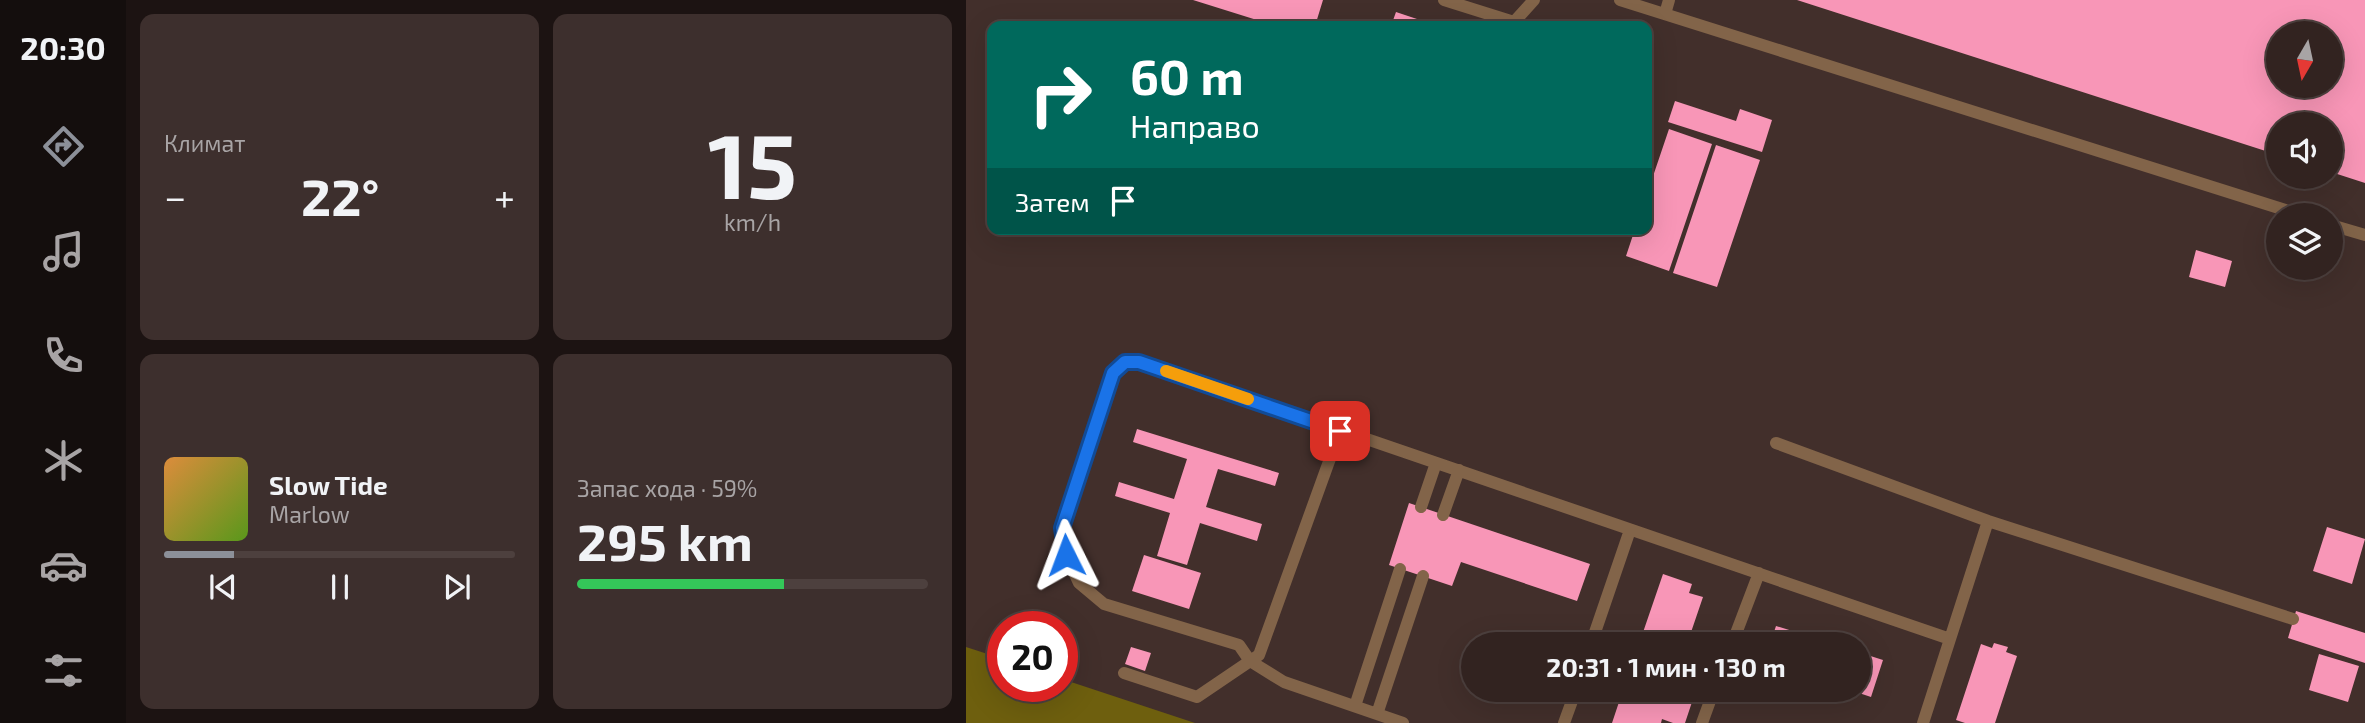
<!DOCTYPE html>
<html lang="ru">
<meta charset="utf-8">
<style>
body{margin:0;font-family:"Exo 2",sans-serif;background:#3d2f2d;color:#f1f3f6;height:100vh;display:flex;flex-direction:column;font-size:26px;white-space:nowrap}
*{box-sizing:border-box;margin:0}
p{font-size:23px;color:#a8a4a5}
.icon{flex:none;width:38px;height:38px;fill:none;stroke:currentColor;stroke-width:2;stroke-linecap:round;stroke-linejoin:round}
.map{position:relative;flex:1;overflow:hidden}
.side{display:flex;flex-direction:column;gap:14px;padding:14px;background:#1c1312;width:840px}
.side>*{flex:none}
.guide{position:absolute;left:21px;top:21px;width:665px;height:214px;border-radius:14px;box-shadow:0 7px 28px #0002,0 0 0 2px #4d403e;background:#00695c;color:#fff;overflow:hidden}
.needle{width:46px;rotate:189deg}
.tools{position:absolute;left:1300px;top:21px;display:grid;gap:14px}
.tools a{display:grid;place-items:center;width:77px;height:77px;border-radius:50%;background:#322320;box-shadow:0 7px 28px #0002,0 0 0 2px #4d403e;font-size:35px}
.speed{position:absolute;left:21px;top:611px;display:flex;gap:14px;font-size:35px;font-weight:700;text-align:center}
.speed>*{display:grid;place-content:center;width:91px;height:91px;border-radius:50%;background:#322320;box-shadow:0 7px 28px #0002,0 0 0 2px #4d403e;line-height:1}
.speed .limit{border:10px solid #d22;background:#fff;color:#111}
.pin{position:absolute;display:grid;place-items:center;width:60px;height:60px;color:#fff;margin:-30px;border-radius:14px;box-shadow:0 4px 10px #0006}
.me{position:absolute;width:77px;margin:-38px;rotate:357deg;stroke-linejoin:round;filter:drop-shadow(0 0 5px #0008)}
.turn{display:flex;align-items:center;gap:24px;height:147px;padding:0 28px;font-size:32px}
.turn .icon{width:91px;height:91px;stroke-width:2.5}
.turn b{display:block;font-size:49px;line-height:60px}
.then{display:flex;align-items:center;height:66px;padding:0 28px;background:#0003;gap:14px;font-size:26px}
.big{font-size:52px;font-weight:700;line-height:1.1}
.side .tile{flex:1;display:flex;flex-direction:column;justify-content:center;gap:10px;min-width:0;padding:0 24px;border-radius:14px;background:#3d2f2d}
.side .dial{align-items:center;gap:0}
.dial b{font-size:91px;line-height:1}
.song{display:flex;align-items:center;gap:21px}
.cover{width:84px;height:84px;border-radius:10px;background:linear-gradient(135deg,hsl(30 70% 55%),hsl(90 70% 35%))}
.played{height:7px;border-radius:4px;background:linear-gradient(90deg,#8c9099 20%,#4d403e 20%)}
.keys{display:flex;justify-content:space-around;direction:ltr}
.heat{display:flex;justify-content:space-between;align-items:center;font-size:38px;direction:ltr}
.charge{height:10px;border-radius:5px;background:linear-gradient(90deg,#34c759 59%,#4d403e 0)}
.side .tiles{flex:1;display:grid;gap:14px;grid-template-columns:repeat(2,1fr)}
.trip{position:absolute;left:495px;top:632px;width:410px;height:70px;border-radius:35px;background:#322320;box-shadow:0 7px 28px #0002,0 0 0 2px #4d403e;font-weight:700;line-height:70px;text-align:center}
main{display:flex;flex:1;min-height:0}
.dock{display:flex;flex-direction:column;width:126px;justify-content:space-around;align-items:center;background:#140e0d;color:#a8a4a5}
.dock .icon{width:49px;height:49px}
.dock .on{color:#8c9099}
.dock b{font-size:32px;color:#f1f3f6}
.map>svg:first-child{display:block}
.green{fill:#6e5f0e}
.building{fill:#f896b7;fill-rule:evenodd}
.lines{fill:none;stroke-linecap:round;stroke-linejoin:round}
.service{stroke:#826449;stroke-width:12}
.route-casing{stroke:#114b97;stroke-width:18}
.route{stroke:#1a73e8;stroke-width:12}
.slow{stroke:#f59e0b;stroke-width:12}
</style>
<main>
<nav class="dock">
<b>20:30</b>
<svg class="icon on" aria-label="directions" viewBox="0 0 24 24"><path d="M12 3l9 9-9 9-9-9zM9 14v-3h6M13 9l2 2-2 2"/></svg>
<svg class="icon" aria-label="music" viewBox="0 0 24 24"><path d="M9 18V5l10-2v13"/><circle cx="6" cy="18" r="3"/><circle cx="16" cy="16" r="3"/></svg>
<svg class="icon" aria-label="phone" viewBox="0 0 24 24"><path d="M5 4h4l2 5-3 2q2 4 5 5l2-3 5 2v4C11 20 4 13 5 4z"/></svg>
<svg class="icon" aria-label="climate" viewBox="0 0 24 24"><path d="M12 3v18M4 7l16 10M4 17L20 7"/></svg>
<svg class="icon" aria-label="car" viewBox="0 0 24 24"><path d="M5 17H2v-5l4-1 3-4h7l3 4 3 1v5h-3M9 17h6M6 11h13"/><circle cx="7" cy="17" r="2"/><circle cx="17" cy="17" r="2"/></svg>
<svg class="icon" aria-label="filters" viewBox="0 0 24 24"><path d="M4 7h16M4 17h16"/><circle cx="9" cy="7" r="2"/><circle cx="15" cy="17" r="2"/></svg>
</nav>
<section class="side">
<div class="tiles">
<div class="tile"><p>Климат</p>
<div class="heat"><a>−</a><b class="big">22°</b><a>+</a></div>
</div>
<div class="tile dial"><b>15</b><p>km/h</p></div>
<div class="tile">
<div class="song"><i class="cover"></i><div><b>Slow Tide</b><p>Marlow</p></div></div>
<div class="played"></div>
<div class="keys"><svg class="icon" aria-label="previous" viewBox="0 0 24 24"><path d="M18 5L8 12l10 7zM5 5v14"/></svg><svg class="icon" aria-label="pause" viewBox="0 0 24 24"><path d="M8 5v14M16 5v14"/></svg><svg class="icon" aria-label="next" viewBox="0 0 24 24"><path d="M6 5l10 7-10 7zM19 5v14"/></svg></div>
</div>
<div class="tile"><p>Запас хода · 59%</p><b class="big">295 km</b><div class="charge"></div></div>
</div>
</section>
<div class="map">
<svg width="1399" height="723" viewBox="0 0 1399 723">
<rect width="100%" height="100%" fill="#422f2b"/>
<!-- green -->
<path class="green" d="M 0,647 L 37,659 L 37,686 L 96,686 L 96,679 L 229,723 L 0,723 Z"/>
<!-- building -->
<path class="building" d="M 227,0 L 357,0 L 349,26 L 310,26 Z
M 831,0 L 1399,0 L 1399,183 L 1365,172 L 1365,124 L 1312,124 L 1312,155 ZM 1312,33 L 1365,33 L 1365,86 L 1312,86 Z
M 430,12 L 472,26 L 425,26 Z
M 709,101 L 770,121 L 774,109 L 806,120 L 796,152 L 702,122 Z
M 703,129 L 746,144 L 703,271 L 660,256 L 669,229 L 681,229 L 681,194 Z
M 750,145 L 794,160 L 751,287 L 707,273 Z
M 1230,250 L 1266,261 L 1259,287 L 1223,277 Z
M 171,429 L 313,473 L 309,486 L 252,469 L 240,507 L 296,524 L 291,541 L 234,523 L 221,565 L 191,556 L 204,513 L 149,496 L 153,482 L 208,499 L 221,459 L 167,442 Z
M 443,503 L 624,564 L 611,601 L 495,562 L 486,586 L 423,565 Z
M 1361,527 L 1399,539 L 1386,584 L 1347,571 Z
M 178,555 L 235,573 L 223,609 L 166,591 Z
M 697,574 L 726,584 L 723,593 L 737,597 L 721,644 L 673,644 Z
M 1330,611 L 1399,633 L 1399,663 L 1322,638 Z
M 810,626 L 865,643 L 865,644 L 804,644 Z
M 1028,643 L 1042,647 L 1040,652 L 1051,656 L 1029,723 L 999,723 L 990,720 L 1015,644 L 1026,648 Z
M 165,647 L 185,653 L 179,671 L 159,664 Z
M 892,652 L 917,660 L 905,697 L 884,690 L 892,690 Z
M 1353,654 L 1393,666 L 1382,702 L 1343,690 Z
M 657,690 L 730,690 L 719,723 L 707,723 L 696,719 L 695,723 L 646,723 Z"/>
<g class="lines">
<!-- service -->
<path class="service" d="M 478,0 L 548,22 L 568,0
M 654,0 L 1335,215
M 699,14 L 703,0
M 1365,225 L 1399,235
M 810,443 L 1022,521 L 1327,619
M 455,507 L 470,463
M 477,515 L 493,470
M 625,644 L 664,530
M 766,644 L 793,573
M 158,673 L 231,697 L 293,655 L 374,431
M 389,706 L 434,569
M 411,714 L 457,576
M 437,723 L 318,682 L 284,661 L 273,645 L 138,604 L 113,583 L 100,555 L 96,528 L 147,373 L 159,362 L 173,361 L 984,639
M 598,723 L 610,690
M 736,723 L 748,690
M 957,723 L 1022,521"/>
</g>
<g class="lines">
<!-- route casing -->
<g class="route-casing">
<path id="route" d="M 100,555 L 96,528 L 147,373 L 159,362 L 173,362 L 374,431"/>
</g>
<!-- route -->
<use href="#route" class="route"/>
<!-- slow -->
<path class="slow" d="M 200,371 L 282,399"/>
</g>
</svg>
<div class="tools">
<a><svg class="needle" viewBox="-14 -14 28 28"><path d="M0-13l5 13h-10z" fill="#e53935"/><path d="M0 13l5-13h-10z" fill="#a8a4a5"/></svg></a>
<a><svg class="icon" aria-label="sound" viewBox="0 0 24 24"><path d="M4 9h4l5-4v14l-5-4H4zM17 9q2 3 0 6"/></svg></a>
<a><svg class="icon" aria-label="layers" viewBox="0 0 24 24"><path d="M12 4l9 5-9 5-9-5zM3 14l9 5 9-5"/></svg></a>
</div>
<div class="speed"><div class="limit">20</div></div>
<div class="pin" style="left:374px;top:431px;background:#d93025"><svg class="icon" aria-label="arrive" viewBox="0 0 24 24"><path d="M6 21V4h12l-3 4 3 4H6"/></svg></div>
<svg class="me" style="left:100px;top:555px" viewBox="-20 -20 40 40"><path d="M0-17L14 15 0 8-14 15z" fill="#1a73e8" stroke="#fff" stroke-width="4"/></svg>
<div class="trip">20:31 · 1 мин · 130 m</div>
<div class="guide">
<div class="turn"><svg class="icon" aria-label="right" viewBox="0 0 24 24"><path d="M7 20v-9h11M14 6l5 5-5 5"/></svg><div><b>60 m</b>Направо</div></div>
<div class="then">Затем<svg class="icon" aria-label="arrive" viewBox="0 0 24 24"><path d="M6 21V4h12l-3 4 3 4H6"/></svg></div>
</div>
</div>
</main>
